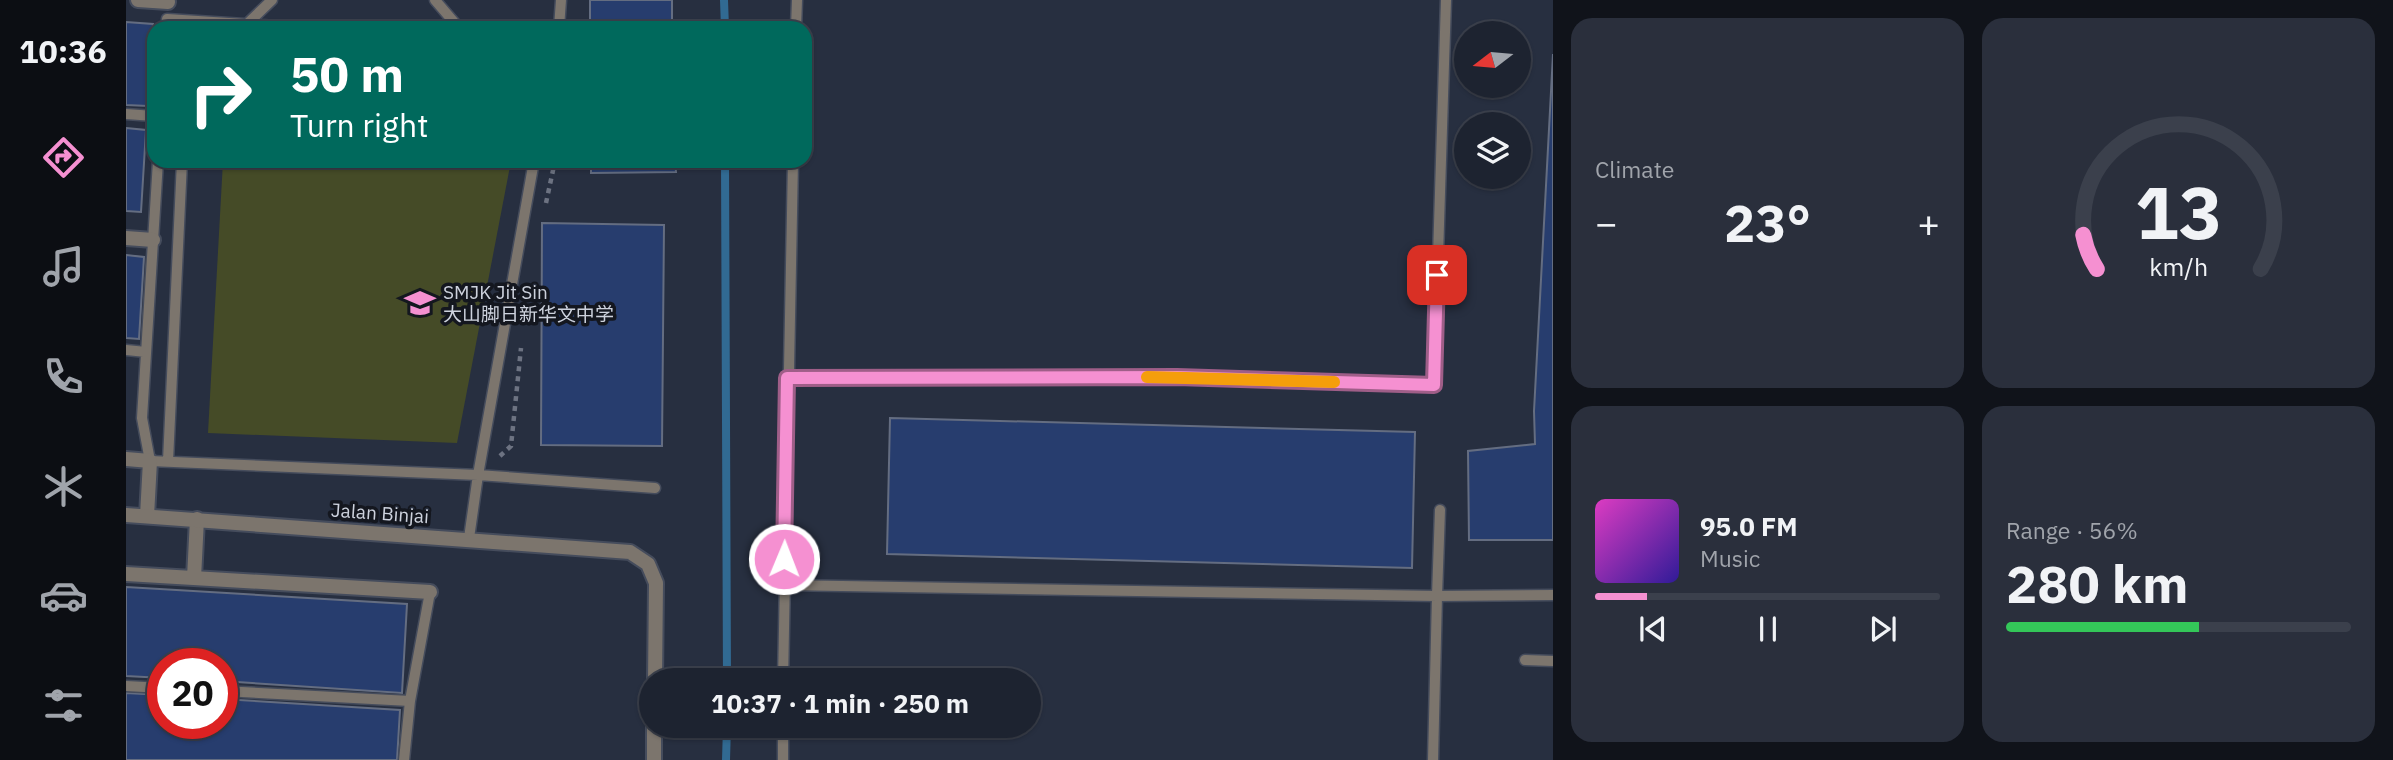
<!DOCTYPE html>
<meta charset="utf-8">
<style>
body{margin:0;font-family:"IBM Plex Sans","Noto Sans SC",sans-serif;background:#2a2f3c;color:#f1f3f6;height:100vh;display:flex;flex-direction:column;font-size:26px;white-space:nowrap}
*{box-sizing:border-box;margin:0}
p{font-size:23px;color:#a0a4ab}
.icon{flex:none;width:38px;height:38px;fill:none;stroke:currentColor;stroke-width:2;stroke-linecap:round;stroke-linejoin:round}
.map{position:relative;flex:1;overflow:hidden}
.side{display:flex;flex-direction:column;gap:18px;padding:18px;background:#10131a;width:840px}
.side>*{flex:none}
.banner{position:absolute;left:21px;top:21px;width:665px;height:147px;border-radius:21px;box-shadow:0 2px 5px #0004,0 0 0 2px #3b404c;background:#00695c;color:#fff;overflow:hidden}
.needle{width:46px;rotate:254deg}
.buttons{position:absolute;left:1328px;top:21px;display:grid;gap:14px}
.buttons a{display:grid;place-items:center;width:77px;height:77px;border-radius:50%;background:#1d2330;box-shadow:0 2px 5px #0004,0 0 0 2px #3b404c;font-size:35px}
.speed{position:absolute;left:21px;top:648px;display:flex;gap:14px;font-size:35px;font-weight:700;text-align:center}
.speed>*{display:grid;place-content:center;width:91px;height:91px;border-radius:50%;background:#1d2330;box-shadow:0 2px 5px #0004,0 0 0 2px #3b404c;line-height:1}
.speed .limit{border:10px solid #d22;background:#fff;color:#111}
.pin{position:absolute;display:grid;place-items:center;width:60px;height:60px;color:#fff;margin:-30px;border-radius:14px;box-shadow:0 4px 10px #0006}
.me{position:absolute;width:77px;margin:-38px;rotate:1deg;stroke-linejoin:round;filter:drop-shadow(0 0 5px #0008)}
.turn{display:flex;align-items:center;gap:24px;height:147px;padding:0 28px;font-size:32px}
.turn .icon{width:91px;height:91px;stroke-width:2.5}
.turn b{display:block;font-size:49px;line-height:60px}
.big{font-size:52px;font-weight:800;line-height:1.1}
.side .tile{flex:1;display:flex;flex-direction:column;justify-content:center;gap:10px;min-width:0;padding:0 24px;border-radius:21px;background:#2a2f3c}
.side .dial{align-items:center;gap:0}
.dial svg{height:182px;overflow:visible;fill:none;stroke:#3b404c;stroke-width:7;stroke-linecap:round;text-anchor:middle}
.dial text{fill:#f1f3f6;stroke:none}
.song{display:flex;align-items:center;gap:21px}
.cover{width:84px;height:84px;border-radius:10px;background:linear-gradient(135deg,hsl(310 70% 55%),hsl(250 70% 35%))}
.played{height:7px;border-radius:4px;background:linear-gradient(90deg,#f590d1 15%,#3b404c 15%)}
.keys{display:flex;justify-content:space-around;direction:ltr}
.heat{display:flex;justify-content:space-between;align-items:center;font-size:38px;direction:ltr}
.charge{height:10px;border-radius:5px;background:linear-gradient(90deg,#34c759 56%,#3b404c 0)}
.side .tiles{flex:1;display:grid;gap:18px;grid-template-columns:repeat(2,1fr)}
.trip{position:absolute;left:513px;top:668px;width:402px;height:70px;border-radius:35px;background:#1d2330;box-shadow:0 2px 5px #0004,0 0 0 2px #3b404c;font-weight:800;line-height:70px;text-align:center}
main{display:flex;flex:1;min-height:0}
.menu{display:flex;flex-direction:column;width:126px;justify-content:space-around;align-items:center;background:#0c0e13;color:#a0a4ab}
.menu .icon{width:49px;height:49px}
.menu .selected{color:#f590d1}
.menu b{font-size:32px;color:#f1f3f6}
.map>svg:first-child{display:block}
.green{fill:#454b27}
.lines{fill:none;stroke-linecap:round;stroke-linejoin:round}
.stream{stroke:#316a92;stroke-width:8}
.building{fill:#273d6e;stroke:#646d81;stroke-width:2}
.service-casing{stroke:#454c5c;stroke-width:13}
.minor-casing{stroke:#454c5c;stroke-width:18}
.tertiary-casing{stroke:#454c5c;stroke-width:18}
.path{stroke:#6d7382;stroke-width:4.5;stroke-dasharray:5 5;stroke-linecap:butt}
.service{stroke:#7c756d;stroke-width:10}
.minor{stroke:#7c756d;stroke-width:14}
.tertiary{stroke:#7c756d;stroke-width:14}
.route-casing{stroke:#9f5e88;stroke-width:18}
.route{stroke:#f590d1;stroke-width:12}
.slow{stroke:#f59e0b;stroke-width:12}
.labels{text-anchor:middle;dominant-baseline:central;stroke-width:7;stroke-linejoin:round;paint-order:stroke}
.poi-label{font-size:19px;fill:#cdd2dd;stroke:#14171f;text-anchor:start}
.street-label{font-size:19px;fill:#cdd2dd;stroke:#14171f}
</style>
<main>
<nav class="menu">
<b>10:36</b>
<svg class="icon selected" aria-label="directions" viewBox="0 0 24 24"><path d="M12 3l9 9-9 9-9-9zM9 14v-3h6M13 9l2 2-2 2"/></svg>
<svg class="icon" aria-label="music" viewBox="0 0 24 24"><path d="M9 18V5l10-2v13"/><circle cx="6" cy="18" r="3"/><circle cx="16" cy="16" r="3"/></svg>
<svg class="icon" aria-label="phone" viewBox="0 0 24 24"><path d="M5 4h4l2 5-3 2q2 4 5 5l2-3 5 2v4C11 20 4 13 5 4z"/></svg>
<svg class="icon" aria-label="climate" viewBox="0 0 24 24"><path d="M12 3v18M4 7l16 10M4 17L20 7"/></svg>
<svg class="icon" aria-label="car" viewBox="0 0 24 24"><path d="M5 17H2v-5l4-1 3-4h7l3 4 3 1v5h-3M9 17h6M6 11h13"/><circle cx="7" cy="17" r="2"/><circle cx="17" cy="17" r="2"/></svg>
<svg class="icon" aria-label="filters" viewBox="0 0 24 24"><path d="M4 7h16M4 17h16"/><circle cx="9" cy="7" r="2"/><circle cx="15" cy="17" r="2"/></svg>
</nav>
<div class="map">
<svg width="1427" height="760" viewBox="0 0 1427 760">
<rect width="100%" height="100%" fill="#272f40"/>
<!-- green -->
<path class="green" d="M 97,161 L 385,161 L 331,443 L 82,433 Z"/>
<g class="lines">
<!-- stream -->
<path class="stream" d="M 598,0 L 599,28
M 599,161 L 601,681
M 600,760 L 601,726"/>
</g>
<!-- building -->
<path class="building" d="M 464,0 L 546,0 L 546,28 L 464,28 Z
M 0,22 L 27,24 L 22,106 L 0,105 Z
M 1427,54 L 1427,540 L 1343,540 L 1342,451 L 1409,444 L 1408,411 Z
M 0,128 L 20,130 L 15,212 L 0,211 Z
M 465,161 L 549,161 L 550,172 L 465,173 Z
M 416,223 L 538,225 L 536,446 L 415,445 Z
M 0,255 L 18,257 L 13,339 L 0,338 Z
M 764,418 L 1289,432 L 1286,568 L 761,554 Z
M 0,587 L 281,604 L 276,693 L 96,681 L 96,663 L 37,663 L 37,678 L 0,676 Z
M 0,693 L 37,695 L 37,723 L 96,723 L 96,699 L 274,710 L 271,760 L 0,760 Z"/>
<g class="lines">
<!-- service casing -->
<g class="service-casing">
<path id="service" d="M 309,0 L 333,28
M 41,19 L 180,28
M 121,24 L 146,0
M 433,28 L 435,0
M 670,28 L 671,0
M 0,114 L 28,116
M 32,161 L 16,418 L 24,461 L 352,475 L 343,538
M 408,161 L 352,475 L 529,488
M 0,350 L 20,352
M 661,378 L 1051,378 L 1308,385 L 1320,0
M 42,461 L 56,161
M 1314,510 L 1311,596 L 1427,595
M 657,585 L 1311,596 L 1307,760
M 1399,660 L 1427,661
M 657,681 L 667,161
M 0,686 L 37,688
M 96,691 L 284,701
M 278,760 L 284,701 L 304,592
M 657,760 L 657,726"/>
</g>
<!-- minor casing -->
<g class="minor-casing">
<path id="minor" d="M 12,0 L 42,2
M 0,238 L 27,240
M 0,459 L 24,461 L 21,516
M 0,574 L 304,592
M 68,578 L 71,519"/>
</g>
<!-- tertiary casing -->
<g class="tertiary-casing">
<path id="tertiary" d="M 0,515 L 504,552 L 522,564 L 530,583 L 529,681
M 528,760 L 528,726"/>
</g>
<!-- path -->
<path class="path" d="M 420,203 L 429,161
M 374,456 L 385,446 L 395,348"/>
<!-- service -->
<use href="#service" class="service"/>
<!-- minor -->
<use href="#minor" class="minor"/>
<!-- tertiary -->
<use href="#tertiary" class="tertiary"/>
</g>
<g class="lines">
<!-- route casing -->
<g class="route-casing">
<path id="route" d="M 658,559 L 661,378 L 1051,377 L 1308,385 L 1311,275"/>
</g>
<!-- route -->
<use href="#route" class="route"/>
<!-- slow -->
<path class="slow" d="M 1021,377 L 1208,382"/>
</g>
<!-- icons -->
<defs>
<g id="school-bare" transform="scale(2.415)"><path d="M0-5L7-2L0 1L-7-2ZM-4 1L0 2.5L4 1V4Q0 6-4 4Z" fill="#f590d1" stroke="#14171f" stroke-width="2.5" paint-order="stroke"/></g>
</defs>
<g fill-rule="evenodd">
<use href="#school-bare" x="294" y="303"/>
</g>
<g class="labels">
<!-- poi labels -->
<g class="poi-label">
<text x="317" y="292">SMJK Jit Sin<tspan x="317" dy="22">大山脚日新华文中学</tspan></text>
</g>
<!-- street labels -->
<g class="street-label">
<text transform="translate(254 513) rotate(4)">Jalan Binjai</text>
</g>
</g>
</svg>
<div class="buttons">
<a><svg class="needle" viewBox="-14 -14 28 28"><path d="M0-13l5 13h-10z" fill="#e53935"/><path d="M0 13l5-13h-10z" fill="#a0a4ab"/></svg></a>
<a><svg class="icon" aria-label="layers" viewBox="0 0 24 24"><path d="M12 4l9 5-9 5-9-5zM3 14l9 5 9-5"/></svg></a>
</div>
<div class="speed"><div class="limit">20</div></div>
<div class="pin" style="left:1311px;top:275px;background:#d93025"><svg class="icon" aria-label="arrive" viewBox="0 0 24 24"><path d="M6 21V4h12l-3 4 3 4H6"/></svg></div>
<svg class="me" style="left:658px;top:559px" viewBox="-20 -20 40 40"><circle r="17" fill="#f590d1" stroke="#fff" stroke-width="3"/><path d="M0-11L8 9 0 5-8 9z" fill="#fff"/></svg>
<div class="trip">10:37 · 1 min · 250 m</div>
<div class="banner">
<div class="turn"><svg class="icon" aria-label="right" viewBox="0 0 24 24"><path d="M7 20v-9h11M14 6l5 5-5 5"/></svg><div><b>50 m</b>Turn right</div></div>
</div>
</div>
<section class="side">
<div class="tiles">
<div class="tile"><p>Climate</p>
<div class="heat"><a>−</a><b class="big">23°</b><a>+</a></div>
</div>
<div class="tile dial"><svg viewBox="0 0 100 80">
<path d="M14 69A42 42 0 1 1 86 69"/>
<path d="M14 69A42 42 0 0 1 8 54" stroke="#f590d1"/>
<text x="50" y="56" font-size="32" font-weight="700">13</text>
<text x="50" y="72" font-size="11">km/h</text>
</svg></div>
<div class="tile">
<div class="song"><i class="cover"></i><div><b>95.0 FM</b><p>Music</p></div></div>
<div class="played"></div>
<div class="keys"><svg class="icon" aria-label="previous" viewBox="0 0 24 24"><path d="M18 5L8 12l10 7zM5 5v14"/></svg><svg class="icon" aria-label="pause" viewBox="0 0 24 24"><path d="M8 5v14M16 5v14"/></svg><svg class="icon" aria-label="next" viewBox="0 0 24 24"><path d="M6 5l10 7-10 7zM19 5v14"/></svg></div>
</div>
<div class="tile"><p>Range · 56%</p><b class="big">280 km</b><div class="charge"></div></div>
</div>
</section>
</main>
